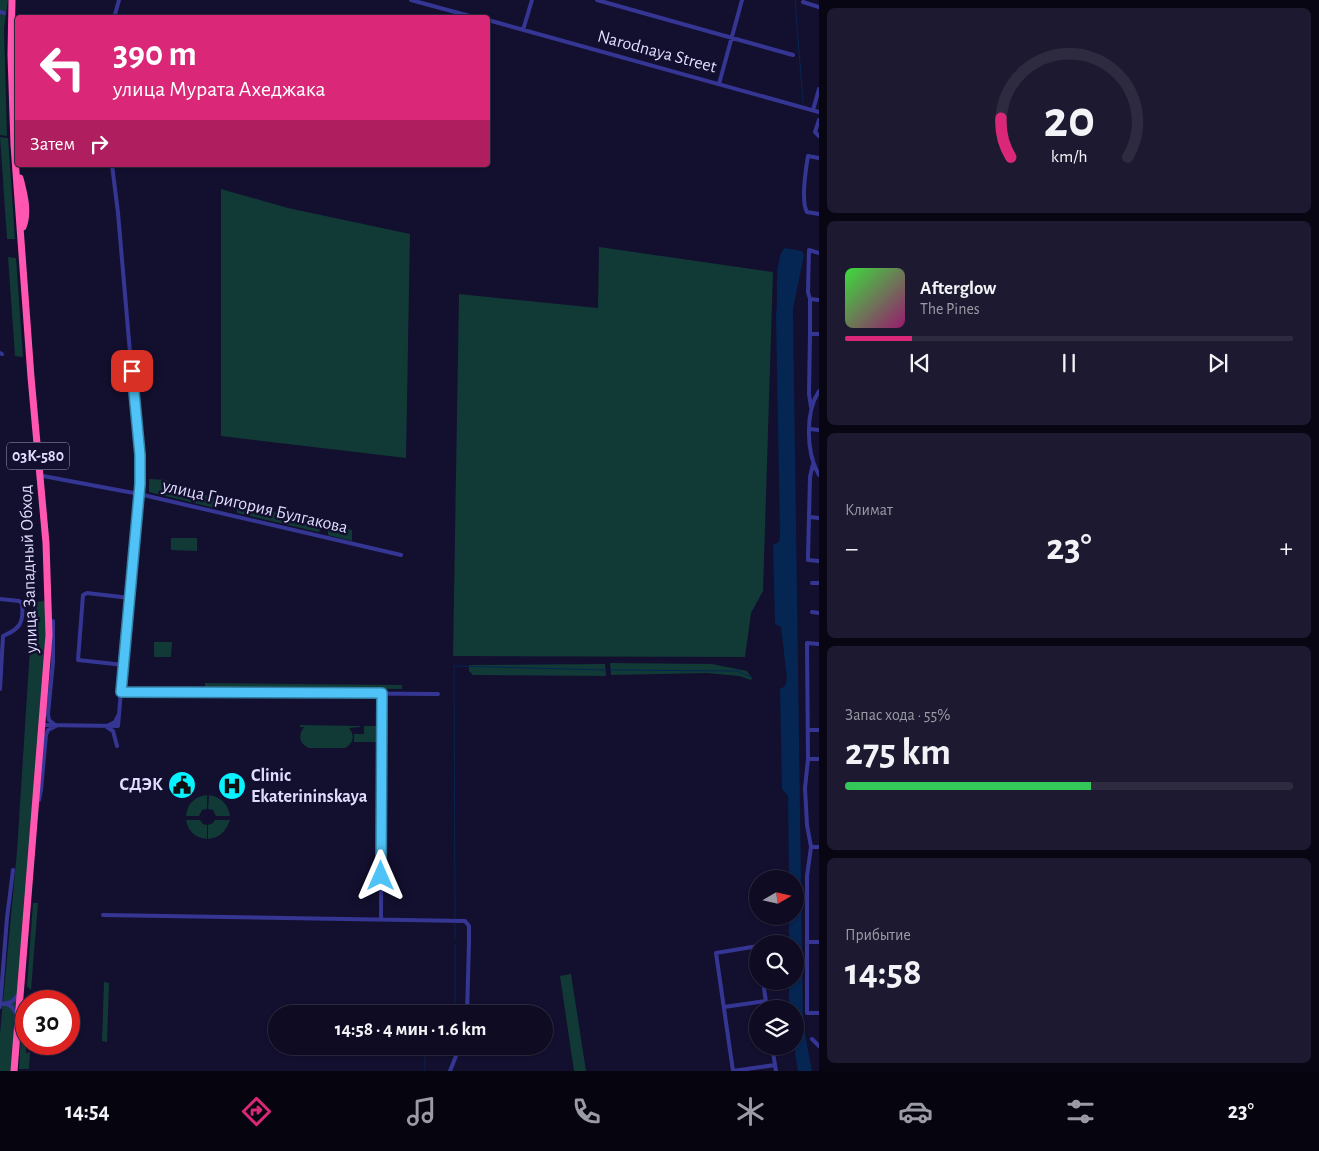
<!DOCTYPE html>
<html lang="ru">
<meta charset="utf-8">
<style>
body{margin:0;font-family:"Alegreya Sans",sans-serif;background:#1c1930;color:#f1f3f6;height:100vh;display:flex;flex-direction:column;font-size:19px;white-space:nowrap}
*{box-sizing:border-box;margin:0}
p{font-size:16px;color:#9b9ba6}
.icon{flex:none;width:28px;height:28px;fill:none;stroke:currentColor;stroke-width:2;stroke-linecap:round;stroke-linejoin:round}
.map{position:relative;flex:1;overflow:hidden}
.details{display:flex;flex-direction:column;gap:8px;padding:8px;background:#080613;width:500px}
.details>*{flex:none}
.guide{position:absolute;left:15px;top:15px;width:475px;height:152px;border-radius:5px;box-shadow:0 1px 4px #0004,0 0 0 1px #2e2b41;background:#db2777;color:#fff;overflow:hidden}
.needle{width:32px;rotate:81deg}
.buttons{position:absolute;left:749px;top:870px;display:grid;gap:10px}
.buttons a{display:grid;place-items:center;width:55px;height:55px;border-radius:50%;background:#0e0b23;box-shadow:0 1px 4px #0004,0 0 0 1px #2e2b41;font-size:25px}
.speed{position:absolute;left:15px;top:990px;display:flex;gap:10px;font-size:25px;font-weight:700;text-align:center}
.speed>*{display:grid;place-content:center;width:65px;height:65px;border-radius:50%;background:#0e0b23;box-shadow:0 1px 4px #0004,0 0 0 1px #2e2b41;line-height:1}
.speed .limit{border:8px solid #d22;background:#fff;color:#111}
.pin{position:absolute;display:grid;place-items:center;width:42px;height:42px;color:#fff;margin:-21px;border-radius:10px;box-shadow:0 2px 8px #0006}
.me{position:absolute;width:55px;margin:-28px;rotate:0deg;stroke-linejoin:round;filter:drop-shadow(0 0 4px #0008)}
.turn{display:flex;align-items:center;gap:18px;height:105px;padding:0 15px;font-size:22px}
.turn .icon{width:65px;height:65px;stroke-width:2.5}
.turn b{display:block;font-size:35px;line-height:42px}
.then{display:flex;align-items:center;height:48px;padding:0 15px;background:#0003;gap:10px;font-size:19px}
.big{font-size:38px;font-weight:700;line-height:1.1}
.details .widget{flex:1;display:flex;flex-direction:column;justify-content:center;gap:8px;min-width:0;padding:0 18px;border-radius:8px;background:#1c1930}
.details .dial{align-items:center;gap:0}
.dial svg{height:130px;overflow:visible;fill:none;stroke:#2e2b41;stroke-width:7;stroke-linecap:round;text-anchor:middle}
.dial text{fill:#f1f3f6;stroke:none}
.song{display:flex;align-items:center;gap:15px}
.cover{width:60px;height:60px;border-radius:8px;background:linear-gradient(135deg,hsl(120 70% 55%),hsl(320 70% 35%))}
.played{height:5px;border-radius:2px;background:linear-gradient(90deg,#db2777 15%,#2e2b41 15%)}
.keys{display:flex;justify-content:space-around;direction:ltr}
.heat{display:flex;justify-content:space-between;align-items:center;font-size:28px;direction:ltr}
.charge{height:8px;border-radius:4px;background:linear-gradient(90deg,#34c759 55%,#2e2b41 0)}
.trip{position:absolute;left:268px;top:1005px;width:285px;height:50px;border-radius:25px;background:#0e0b23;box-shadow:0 1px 4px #0004,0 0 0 1px #2e2b41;font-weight:700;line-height:50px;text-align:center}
.tab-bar{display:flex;height:80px;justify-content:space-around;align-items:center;background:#06040e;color:#9b9ba6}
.tab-bar .icon{width:35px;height:35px}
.tab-bar .selected{color:#db2777}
.tab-bar b{font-size:22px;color:#f1f3f6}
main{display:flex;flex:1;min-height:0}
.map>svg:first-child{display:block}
.green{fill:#113936}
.water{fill:#052552}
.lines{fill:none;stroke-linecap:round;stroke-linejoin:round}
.stream{stroke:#052552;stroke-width:1}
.street{stroke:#353693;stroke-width:4}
.highway{stroke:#ff57b1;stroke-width:7}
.route-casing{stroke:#337fa1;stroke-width:12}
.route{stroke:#4fc3f7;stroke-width:9}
.labels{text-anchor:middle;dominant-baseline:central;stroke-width:5;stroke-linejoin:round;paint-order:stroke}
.shield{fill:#130f2f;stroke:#a29ec1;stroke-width:1}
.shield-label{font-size:16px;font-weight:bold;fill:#dfdcff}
.street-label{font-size:18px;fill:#dfdcff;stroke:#130f2f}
.poi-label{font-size:18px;font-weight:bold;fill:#dfdcff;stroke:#130f2f;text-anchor:start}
</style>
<main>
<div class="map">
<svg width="819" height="1071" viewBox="0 0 819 1071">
<rect width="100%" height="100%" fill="#130f2f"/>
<!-- green -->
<path class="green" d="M 0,0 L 8,0 L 4,28 L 7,136 L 0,135 Z
M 0,137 L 8,138 L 15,239 L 7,239 Z
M 221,189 L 288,208 L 410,234 L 406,458 L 221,436 Z
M 599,247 L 773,272 L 763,591 L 751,613 L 745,657 L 453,656 L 459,294 L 598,308 Z
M 8,257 L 16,258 L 23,357 L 15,356 Z
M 149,479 L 167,480 L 169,486 L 214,497 L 216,499 L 216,506 L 214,508 L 149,492 Z
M 237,503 L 319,522 L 321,525 L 320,531 L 318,532 L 237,513 Z
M 328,525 L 352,530 L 352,541 L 328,535 Z
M 171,538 L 197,538 L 197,551 L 171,550 Z
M 46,601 L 46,644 L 11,1071 L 0,1071 L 0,1034 L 17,851 L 33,602 Z
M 154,642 L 172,642 L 171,657 L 154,657 Z
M 610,663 L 712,664 L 747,671 L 752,678 L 751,680 L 739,676 L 707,673 L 611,675 Z
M 605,664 L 606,676 L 473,675 L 469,671 L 469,665 Z
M 205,683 L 402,685 L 402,689 L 205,687 Z
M 300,725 L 360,726 L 360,727 L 349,728 C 355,735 354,743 345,748 L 309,748 C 299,744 298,735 304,727 L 300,727 Z
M 364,726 L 378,726 L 377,742 L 354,742 L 354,734 L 364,734 Z
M 207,795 L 207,809 L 202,810 L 199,816 L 186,816 C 187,804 195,796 207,795 Z
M 209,795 C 221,797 228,804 230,816 L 216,816 L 213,810 L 208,809 Z
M 186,820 L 200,820 L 203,824 L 207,825 L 207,839 C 195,838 188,831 186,820 Z
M 215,820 L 230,820 C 226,831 220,838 208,839 L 208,825 L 213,823 Z
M 33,903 L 38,903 L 31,990 L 27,986 Z
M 571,974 L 586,1071 L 574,1071 L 560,976 Z
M 104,982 L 109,983 L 107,1042 L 102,1041 Z
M 27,996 L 30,996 L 30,1001 L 26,1001 L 26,1053 L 30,1052 L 29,1069 L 19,1069 L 21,1034 Z"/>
<!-- water -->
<path class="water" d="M 785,248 L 802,251 L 804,255 L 793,309 L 803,1024 L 812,1071 L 798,1071 L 794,1046 L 795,1009 L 789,1009 L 789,981 L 795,981 L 795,944 L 789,944 L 789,916 L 795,916 L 795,879 L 789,879 L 788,796 L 782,789 L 780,689 L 785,686 L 787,679 L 781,627 L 775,624 L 773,545 L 779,542 L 780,537 L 776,314 C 779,298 773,258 785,248 Z"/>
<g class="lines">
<!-- stream -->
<path class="stream" d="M 795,0 L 803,102
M 611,670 L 737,671 L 751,677
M 455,918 L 454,666 L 605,670
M 455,922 L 455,939
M 455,944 L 455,1014
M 425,1071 L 425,1050 L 455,1049 L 455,1046"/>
<!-- street -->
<path class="street" d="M 411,0 L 477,18
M 597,0 L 793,55
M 803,2 L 819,7
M 0,12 L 4,13
M 114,18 L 119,0
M 488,20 L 819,112
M 523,30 L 532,0
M 719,84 L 742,0
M 813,110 L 819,89
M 819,120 L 815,132 L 819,136
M 819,158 L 808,156 C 806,168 801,202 807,212 L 819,214
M 810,299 L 819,300
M 810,334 L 819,334
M 0,353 L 2,354
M 819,391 C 805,412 806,453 819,475
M 811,407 L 809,394 L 810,334 L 810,299 L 808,292 L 809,250 L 819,253
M 810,429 L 819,430
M 813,464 L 810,477 L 808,556 L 808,560 L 819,561
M 43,476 L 139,494 L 401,555
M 810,517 L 819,518
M 812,583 L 819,583
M 0,599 L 19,601 L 22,603 C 24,623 20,629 3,636 L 0,689
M 812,612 L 819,613
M 819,644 L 807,643 L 808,759 L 805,788 L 807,825 L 811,847 L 807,876 L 807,1013 L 819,1013
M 124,665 L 78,660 L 83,595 L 87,593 L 130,598
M 121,692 L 438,694
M 42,725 L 118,726 L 140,469 L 118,213 L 112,165
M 107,726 L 115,722 L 118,716
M 107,727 L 113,731 L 117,746
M 808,730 L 819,730
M 808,759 L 819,759
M 39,800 L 41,790 L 46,735 L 48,730 L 56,726 L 49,720 L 48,714 L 53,662 L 53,621
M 811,847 L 819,847
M 103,915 L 465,921 L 469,926 L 469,942 L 467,1014
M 381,920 L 382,693
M 808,942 L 819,942
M 763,981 L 767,1009
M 0,1004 C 9,1004 13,1002 18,995
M 7,1004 L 12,1007 L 17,1015
M 0,1007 L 7,918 L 13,870
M 724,1007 L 766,1001
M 812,1039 L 819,1046
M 772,1046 L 776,1071
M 450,1071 L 460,1046
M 733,1071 L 716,953 L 758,946
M 733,1071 L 775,1065"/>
<!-- highway -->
<path class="highway" d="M 12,0 L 11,55 L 14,145 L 31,377 L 46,543 L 49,635 L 14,1071
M 20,178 C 24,194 29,212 23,227"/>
</g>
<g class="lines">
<!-- route casing -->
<g class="route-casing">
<path id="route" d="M 132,371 L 140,455 L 140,484 L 121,692 L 382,693 L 381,876"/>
</g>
<!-- route -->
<use href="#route" class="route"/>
</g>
<!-- icons -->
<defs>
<g id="civic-disc" transform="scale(1.4375)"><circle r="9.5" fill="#08f3ff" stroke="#130f2f"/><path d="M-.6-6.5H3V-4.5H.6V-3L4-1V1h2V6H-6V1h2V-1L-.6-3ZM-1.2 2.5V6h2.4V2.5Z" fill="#111"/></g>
<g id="hospital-disc" transform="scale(1.4375)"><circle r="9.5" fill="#08f3ff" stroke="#130f2f"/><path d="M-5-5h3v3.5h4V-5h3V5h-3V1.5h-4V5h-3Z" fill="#111"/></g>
</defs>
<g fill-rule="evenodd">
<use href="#civic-disc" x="182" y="785"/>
<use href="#hospital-disc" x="232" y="786"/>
</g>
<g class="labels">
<!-- shield labels -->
<rect class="shield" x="7" y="442.5" width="62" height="27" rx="4"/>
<g class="shield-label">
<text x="38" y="456">03К-580</text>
</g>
<!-- street labels -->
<g class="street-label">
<text transform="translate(657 52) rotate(15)">Narodnaya Street</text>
<text transform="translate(255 507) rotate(13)">улица Григория Булгакова</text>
<text transform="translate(29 569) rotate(-92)">улица Западный Обход</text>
</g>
<!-- poi labels -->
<g class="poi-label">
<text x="251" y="776">Clinic<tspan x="251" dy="21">Ekaterininskaya</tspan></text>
<text x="163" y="785" text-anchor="end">СДЭК</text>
</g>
</g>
</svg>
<div class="buttons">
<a><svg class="needle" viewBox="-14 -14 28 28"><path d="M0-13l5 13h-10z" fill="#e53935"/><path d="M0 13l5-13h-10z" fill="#9b9ba6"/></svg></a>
<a><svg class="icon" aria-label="search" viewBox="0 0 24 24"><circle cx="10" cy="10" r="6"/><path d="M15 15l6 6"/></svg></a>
<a><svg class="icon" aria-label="layers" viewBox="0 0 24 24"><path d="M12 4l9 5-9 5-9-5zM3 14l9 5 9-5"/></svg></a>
</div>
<div class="speed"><div class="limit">30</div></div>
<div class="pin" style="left:132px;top:371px;background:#d93025"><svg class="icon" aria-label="arrive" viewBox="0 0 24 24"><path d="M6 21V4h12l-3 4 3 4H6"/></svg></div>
<svg class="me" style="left:381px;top:876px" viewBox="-20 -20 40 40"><path d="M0-17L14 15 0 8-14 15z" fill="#4fc3f7" stroke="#fff" stroke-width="4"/></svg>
<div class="trip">14:58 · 4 мин · 1.6 km</div>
<div class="guide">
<div class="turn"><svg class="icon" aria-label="left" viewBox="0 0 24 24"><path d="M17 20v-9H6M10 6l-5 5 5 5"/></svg><div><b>390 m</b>улица Мурата Ахеджака</div></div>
<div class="then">Затем<svg class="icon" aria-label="right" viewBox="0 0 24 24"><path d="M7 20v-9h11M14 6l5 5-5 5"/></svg></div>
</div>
</div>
<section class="details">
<div class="widget dial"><svg viewBox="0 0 100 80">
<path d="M14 69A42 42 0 1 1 86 69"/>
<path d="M14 69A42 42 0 0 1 8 45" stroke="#db2777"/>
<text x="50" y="56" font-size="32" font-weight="700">20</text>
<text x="50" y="72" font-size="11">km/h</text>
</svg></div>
<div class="widget">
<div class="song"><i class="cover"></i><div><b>Afterglow</b><p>The Pines</p></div></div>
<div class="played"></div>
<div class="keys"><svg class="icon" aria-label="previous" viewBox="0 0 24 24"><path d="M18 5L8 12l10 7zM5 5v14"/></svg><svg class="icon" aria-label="pause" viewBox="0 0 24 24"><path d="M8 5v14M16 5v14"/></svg><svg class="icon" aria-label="next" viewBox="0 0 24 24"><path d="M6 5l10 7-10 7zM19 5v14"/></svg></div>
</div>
<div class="widget"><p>Климат</p>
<div class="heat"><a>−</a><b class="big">23°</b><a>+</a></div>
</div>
<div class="widget"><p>Запас хода · 55%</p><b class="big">275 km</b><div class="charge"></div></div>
<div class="widget"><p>Прибытие</p><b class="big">14:58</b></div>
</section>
</main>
<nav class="tab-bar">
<b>14:54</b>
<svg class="icon selected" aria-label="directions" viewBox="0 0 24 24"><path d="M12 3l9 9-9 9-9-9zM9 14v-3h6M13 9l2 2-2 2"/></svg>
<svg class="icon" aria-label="music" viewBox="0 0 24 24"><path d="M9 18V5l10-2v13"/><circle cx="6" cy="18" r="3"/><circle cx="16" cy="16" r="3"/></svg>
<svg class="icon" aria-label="phone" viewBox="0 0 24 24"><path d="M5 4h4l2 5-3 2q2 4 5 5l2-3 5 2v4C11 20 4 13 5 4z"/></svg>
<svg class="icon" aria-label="climate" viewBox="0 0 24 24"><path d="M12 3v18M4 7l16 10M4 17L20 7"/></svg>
<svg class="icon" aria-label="car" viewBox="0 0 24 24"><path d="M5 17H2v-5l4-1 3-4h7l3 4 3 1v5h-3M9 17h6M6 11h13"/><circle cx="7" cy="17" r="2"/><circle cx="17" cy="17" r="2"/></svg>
<svg class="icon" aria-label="filters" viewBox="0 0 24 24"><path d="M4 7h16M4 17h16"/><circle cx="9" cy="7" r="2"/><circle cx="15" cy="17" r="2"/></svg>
<b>23°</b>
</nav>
